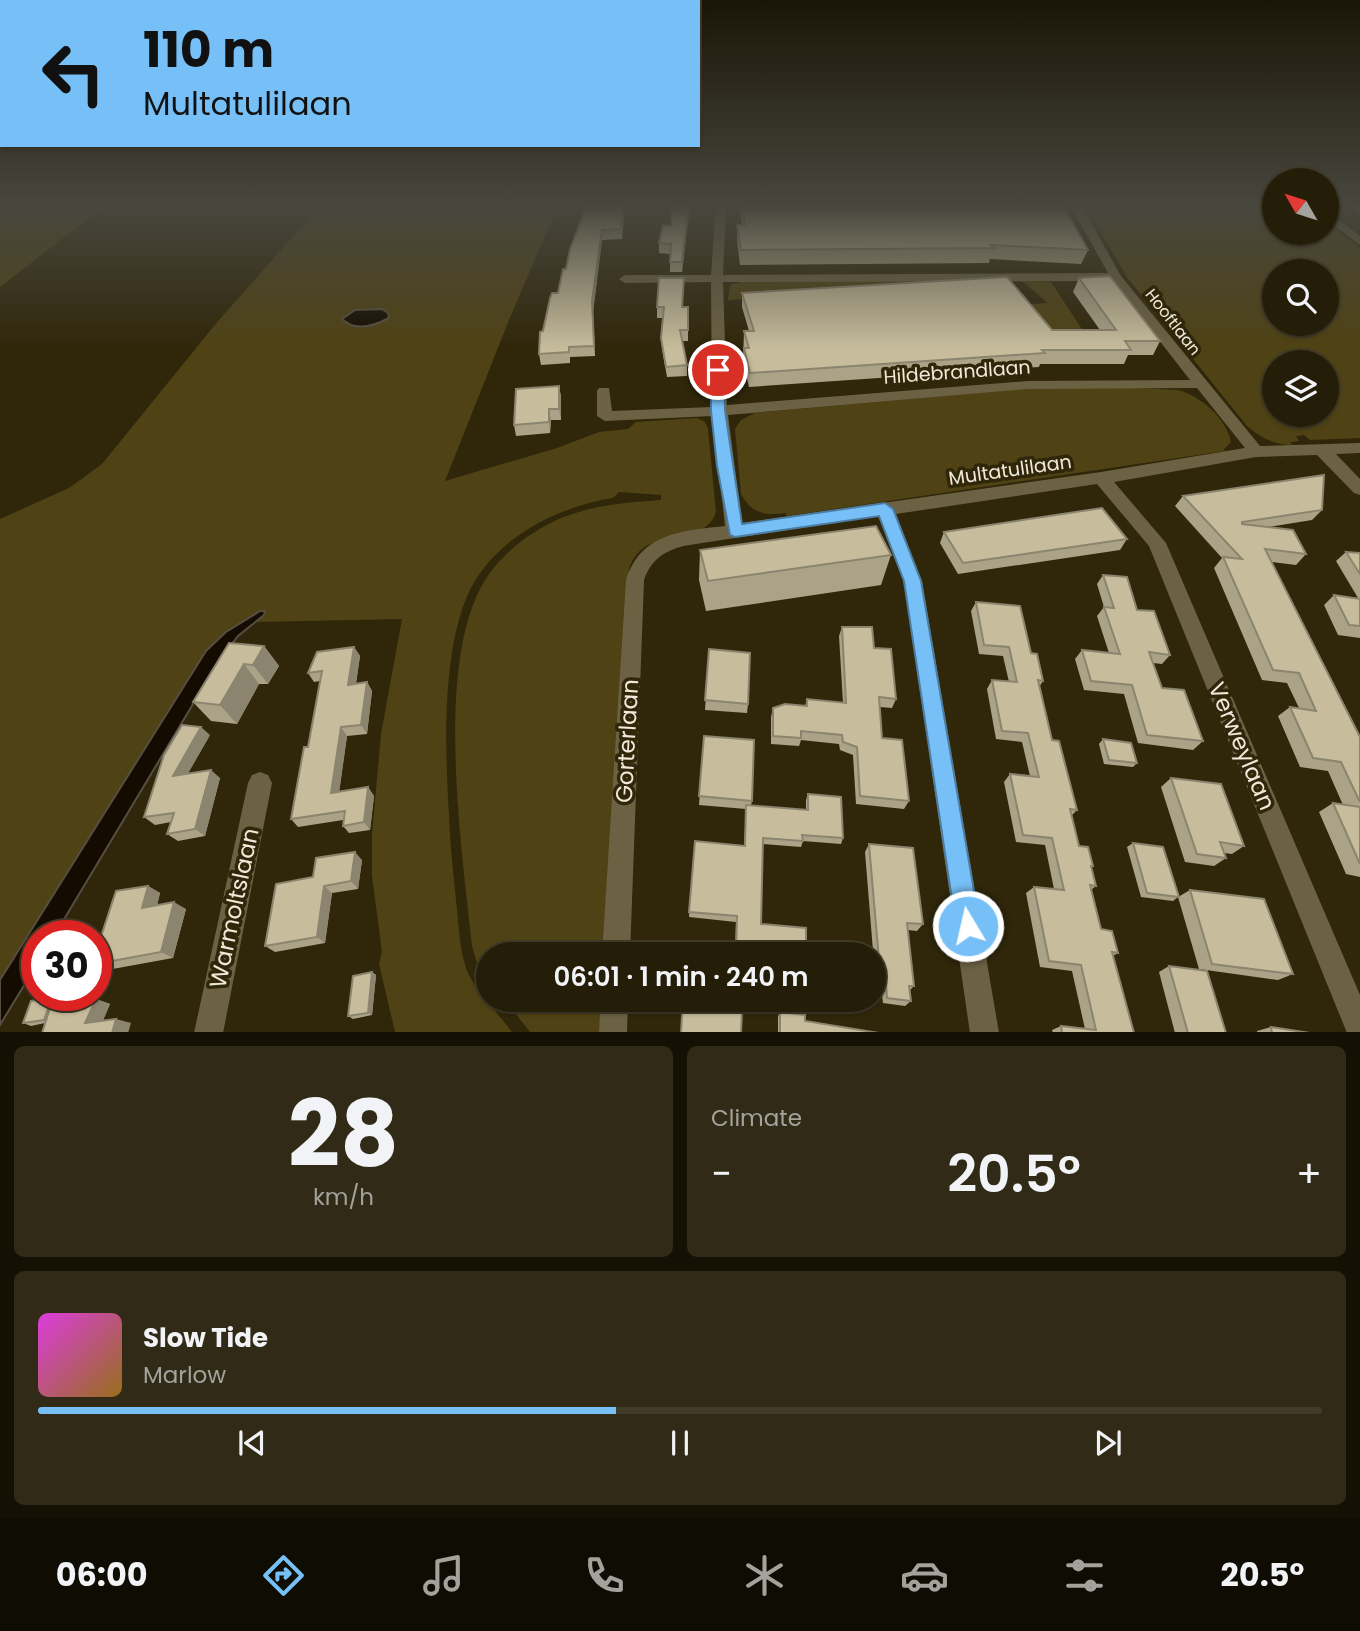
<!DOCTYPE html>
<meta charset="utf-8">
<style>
body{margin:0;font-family:Poppins,sans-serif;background:#302a16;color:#f1f3f6;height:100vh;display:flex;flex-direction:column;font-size:26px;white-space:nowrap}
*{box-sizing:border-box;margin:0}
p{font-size:23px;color:#a3a29c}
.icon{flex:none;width:38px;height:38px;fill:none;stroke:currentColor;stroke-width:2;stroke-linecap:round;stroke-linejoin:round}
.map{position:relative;height:1032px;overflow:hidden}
.drawer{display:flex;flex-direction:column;gap:14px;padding:14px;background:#141004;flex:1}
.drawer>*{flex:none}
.top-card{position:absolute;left:0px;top:0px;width:700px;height:147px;box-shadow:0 2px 5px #0004,0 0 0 2px #413b29;background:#76c0f7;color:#111;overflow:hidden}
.needle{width:46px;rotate:309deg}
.buttons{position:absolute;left:1262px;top:168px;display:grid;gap:14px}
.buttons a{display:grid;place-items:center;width:77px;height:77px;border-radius:50%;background:#241d08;box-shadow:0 2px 5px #0004,0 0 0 2px #413b29;font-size:35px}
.speed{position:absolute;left:21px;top:920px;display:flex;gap:14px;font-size:35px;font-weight:700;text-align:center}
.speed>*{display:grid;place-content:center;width:91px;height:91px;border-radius:50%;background:#241d08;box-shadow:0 2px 5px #0004,0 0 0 2px #413b29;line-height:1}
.speed .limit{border:10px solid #d22;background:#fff;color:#111}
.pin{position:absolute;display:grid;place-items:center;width:60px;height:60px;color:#fff;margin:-30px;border:4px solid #fff;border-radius:50%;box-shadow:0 2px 7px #0007}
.me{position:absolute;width:77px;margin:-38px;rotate:351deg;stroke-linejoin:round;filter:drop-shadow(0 0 5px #0008)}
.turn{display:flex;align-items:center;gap:24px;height:147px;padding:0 28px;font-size:32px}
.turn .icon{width:91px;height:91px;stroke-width:2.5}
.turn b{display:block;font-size:49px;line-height:60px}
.big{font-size:52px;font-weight:600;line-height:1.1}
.drawer .widget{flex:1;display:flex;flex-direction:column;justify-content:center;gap:10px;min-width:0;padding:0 24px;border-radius:10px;background:#302a16}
.drawer .dial{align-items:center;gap:0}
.dial b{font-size:91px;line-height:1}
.song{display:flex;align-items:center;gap:21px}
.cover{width:84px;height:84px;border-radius:10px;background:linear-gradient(135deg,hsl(300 70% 55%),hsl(40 70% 35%))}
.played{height:7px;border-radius:4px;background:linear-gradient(90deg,#76c0f7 45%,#413b29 45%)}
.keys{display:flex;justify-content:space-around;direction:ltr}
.heat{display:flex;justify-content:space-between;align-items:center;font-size:38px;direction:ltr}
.drawer .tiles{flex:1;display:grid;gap:14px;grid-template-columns:1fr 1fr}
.widget:last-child{grid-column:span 2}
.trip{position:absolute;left:476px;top:942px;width:410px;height:70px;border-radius:35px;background:#241d08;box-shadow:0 2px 5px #0004,0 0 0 2px #413b29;font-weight:600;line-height:70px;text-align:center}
.tab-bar{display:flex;height:112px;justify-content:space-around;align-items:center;background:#0e0c03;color:#a3a29c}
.tab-bar .icon{width:49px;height:49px}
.tab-bar .current{color:#76c0f7}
.tab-bar b{font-size:32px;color:#f1f3f6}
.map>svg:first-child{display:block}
.green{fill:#4f4214;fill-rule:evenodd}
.water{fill:#140c00;stroke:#564e41;stroke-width:2}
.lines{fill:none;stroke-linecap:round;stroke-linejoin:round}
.minor{fill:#6c6243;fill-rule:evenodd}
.tertiary{fill:#6c6243;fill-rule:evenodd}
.wall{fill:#aba387}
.shaded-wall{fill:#8b846e}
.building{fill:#c7bd9d;stroke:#8b846e;stroke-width:2}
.route{fill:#76c0f7;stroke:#4d7da1;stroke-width:2}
.labels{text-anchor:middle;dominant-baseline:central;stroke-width:7;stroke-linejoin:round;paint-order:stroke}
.far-street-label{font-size:16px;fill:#efe9d9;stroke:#30270a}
.street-label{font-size:19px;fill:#efe9d9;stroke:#30270a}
.near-street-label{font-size:23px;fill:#efe9d9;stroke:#30270a}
</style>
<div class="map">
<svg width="1360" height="1033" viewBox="0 0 1360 1033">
<rect width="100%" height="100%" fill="#30270a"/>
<!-- green -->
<path class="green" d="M 0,205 L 106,205 L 0,287 Z
M 321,205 L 558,205 L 509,320 L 445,481 L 557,448 L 599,432 L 628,429 L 636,422 L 697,418 L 705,422 L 708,429 L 716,512 C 704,550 644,522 629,569 L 602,954 L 488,954 L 488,982 L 478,966 L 472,946 C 462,850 436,675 480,589 C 493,563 518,541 543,527 C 580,506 620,503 661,500 L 661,495 L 619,492 L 613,498 C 555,507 489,541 466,599 C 442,658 445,751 449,815 C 450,847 454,878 457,910 C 459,929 460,950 466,968 C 471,985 501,1017 512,1032 L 395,1032 L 379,964 L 382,952 L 372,876 L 372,834 L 381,734 L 402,619 L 255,622 L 264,615 L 226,632 L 0,980 L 0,519 L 69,488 L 102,464 L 218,321 Z
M 1085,205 L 1274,205 L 1274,233 L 1326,233 L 1327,222 L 1360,248 L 1360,438 L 1310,440 L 1304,435 L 1296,436 L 1299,441 L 1290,442 L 1292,445 C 1274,445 1261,438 1247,426 L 1127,277 ZM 1274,271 L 1326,271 L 1326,324 L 1274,324 ZM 1274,362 L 1326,362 L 1326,415 L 1274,415 Z
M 1008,280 L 1012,281 L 728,300 L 730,285 L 741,282 Z
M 1022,281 L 1051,282 L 1091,343 L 1050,343 L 1031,304 L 1048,303 Z
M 1092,386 L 1178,390 C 1201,396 1226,418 1231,442 L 1224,449 L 1225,451 L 787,516 L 785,513 C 765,516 751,513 741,494 L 735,429 L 741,420 L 755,413 L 1031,388 Z
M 504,999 L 599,999 L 599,1032 L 530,1032 Z"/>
<!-- water -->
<path class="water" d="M 382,309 L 388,313 L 389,318 C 374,326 355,332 342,319 L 355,310 Z
M 260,611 L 265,611 L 264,615 L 238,636 L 220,659 L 54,936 L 37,936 L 37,964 L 0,1025 L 0,980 L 206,651 L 226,632 Z"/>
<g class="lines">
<!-- minor -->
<path class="minor" d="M 716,205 L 726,205 L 723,275 L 1108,273 L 1070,205 L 1081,205 L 1121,276 L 1260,446 L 1360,443 L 1360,453 L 1336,454 L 1360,479 L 1360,495 L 1354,493 L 1317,455 L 1256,457 L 1114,482 L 1166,543 L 1360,995 L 1360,1033 L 1347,1033 L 1149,546 L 1097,484 L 896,514 L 922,581 L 999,1033 L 970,1033 L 904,581 L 879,516 L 683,546 C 663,552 651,560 644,580 L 630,954 L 602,954 L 626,580 C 641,533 681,531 725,526 L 713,416 L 605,421 L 597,416 L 597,391 L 599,388 L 609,388 L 612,411 L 712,407 L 711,282 L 625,283 L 619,279 L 625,275 L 711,275 ZM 1113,281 L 1190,380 L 1028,381 L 727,405 L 723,282 ZM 1197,388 L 1245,448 L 1101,472 L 742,523 L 728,415 L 1028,389 Z
M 260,772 L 268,775 L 272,783 L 223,1033 L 194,1033 L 248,783 L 252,775 Z
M 600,999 L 628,999 L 627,1033 L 599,1033 Z"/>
<!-- tertiary -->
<path class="tertiary" d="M 1326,210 L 1360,236 L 1360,245 L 1326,219 Z"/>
</g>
<!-- wall -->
<path class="wall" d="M 587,205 L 625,205 L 622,239 L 602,240 L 593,312 L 595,356 L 570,357 L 570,363 L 541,365 L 539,354 L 543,331 L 558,293 Z
M 672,205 L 690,205 L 682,272 L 670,272 L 670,254 L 659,253 L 659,243 L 671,226 Z
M 741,205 L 1063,205 L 1088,250 L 1081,264 L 990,259 L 989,263 L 740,265 L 737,240 L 737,225 L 742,225 L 740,214 Z
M 1353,205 L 1360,205 L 1360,213 Z
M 1079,278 L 1160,341 L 1153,355 L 1128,355 L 1124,364 L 1040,364 L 1039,367 L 749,387 L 743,362 L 744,331 L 749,331 L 742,307 L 742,293 L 1052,330 L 1100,330 L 1073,292 Z
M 657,307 L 688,307 L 688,341 L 682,341 L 687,365 L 687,376 L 667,377 L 662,348 L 663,318 L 657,318 Z
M 559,386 L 561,397 L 561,420 L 551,420 L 550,433 L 516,436 L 514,425 Z
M 1183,496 L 1322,510 L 1312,520 L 1268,527 L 1306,554 L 1296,565 L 1272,562 L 1360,737 L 1360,877 L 1346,874 L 1319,812 L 1333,803 L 1343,805 L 1328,771 L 1300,767 L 1278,716 L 1290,707 L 1299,708 L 1287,683 L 1262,680 L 1214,568 L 1222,558 L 1175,506 Z
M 944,532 L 1127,539 L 1120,550 L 958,574 L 940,543 Z
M 700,550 L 891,555 L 881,585 L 706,611 L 699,580 Z
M 1346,552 L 1360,553 L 1360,638 L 1338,635 L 1324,605 L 1334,595 L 1358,598 L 1336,561 Z
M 1103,575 L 1137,610 L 1170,655 L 1162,664 L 1153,663 L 1162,688 L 1203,741 L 1193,750 L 1138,743 L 1124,694 L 1084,690 L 1075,659 L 1082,650 L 1109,653 L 1097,616 L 1104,607 L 1097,584 Z
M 976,602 L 1031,653 L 1043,681 L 1039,687 L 1052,740 L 1077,810 L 1071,816 L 1079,846 L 1093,866 L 1091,868 L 1096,886 L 1091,890 L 1101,929 L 1118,953 L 1113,956 L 1134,1033 L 1053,1033 L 1052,1030 L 1061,1026 L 1085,1029 L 1072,971 L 1040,967 L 1026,893 L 1034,887 L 1054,889 L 1045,845 L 1016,842 L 1004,782 L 1010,774 L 1030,776 L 1022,742 L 996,739 L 987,689 L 992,680 L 1009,682 L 1003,656 L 979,654 L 971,611 Z
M 842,627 L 874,648 L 896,699 L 892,708 L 880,707 L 882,738 L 909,801 L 904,809 L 856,804 L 853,755 L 840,750 L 839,744 L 801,740 L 799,746 L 771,744 L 771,717 L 773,708 L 805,706 L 807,699 L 843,703 L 839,636 Z
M 264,646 L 279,666 L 268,684 L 259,684 L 237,724 L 211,721 L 193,702 Z
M 354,647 L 360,656 L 356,684 L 367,682 L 372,691 L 367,734 L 347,736 L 339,792 L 368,787 L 374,796 L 370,830 L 349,833 L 343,826 L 343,820 L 298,827 L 291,819 L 308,747 L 320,681 L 314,682 L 308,673 Z
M 709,649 L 748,704 L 747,713 L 705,710 Z
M 210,735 L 188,773 L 220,778 L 205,836 L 178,841 L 167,834 L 171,822 L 155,825 L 144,817 Z
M 704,736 L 752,801 L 751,805 L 806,810 L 806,800 L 808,794 L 843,838 L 841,844 L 803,841 L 801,847 L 763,844 L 761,924 L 806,947 L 804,952 L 797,951 L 797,954 L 735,954 L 736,922 L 689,917 L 695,841 L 744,846 L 746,809 L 699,805 Z
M 1103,739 L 1137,763 L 1133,767 L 1104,764 L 1099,744 Z
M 1171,778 L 1244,846 L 1232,854 L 1224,853 L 1226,858 L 1214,866 L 1185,862 L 1161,787 Z
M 1133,843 L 1178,897 L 1190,890 L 1293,974 L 1278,980 L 1199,969 L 1178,897 L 1173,901 L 1141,897 L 1127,847 Z
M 869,844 L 923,924 L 917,931 L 908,930 L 914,986 L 910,990 L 911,1001 L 905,1006 L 883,1003 L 881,988 L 876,988 L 865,852 Z
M 362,860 L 358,889 L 332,893 L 325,943 L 275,952 L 265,946 L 313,877 Z
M 148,886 L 160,893 L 157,905 L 186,909 L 173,958 L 107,970 L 96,966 L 96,952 Z
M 1169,966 L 1226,1033 L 1175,1033 L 1159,972 Z
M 372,972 L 376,975 L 372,1015 L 353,1019 L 348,1016 Z
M 60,999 L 57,1006 L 96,999 L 110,1004 L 103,1020 L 131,1023 L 45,1023 L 31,1026 L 23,1023 Z
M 780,1012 L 805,1021 L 879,1033 L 778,1033 L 778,1016 Z
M 1271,1027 L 1310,1033 L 1257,1033 L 1257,1031 Z"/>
<!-- shaded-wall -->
<path class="shaded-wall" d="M 623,205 L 625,206 L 622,239 L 621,229 Z
M 689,205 L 690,205 L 682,272 L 682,262 Z
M 602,230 L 602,240 L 593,312 L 595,356 L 592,301 Z
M 559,386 L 561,397 L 561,420 L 559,409 Z
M 549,409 L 551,420 L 550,433 L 549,422 Z
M 264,646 L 279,666 L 268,684 L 253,665 Z
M 354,647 L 360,656 L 354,694 L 348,685 Z
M 244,664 L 259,684 L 237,724 L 220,705 Z
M 367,682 L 372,691 L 367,734 L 361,725 Z
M 201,727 L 210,735 L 182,784 L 173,776 Z
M 341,727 L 347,736 L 338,801 L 331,793 Z
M 211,770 L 220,778 L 205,836 L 195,829 Z
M 368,787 L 374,796 L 370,830 L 364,822 Z
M 355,852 L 362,860 L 358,889 L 351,881 Z
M 148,886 L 160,893 L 155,915 L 142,908 Z
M 324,886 L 332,893 L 325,943 L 317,937 Z
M 174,902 L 186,909 L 173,958 L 161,952 Z
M 372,972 L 376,975 L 372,1015 L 368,1013 Z
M 52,997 L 60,999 L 52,1022 L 44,1020 Z
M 96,999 L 110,1004 L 100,1028 L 85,1023 Z
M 116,1019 L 131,1023 L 128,1033 L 112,1033 Z"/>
<!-- building -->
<path class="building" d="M 587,205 L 623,205 L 621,229 L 602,230 L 592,301 L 594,346 L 569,347 L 569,352 L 539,354 L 540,332 L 543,331 L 550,298 L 552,293 L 558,293 L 563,269 L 566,269 L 570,249 Z
M 672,205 L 689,205 L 682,262 L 670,262 L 671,244 L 659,243 L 663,225 L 671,226 Z
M 742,205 L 1063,205 L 1088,250 L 991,245 L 994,248 L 741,250 L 737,225 L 745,225 Z
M 1110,276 L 1160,341 L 1125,341 L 1131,350 L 1042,350 L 1045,353 L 750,373 L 744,348 L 749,348 L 744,331 L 754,331 L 742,293 L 1007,277 L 1052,330 L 1116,330 L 1079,278 Z
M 659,278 L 684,278 L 682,307 L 688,307 L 688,330 L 680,330 L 687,365 L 666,367 L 661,338 L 664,307 L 657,307 Z
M 559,386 L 559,409 L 549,409 L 549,422 L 514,425 L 516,389 Z
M 1324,475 L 1322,510 L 1242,522 L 1242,524 L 1293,530 L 1306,554 L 1265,549 L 1360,737 L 1360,802 L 1341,762 L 1313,758 L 1290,707 L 1316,711 L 1299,673 L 1273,670 L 1223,557 L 1242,559 L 1183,496 Z
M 1102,508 L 1127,539 L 963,563 L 944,532 Z
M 876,526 L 891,555 L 708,581 L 700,550 Z
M 1346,552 L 1360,553 L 1360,574 Z
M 1103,575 L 1127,577 L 1137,610 L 1154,611 L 1170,655 L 1149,652 L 1162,688 L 1184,690 L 1203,741 L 1147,735 L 1132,685 L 1091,681 L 1082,650 L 1120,654 L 1104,607 L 1114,608 Z
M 1334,595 L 1360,599 L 1360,626 L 1349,625 Z
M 976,602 L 1020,606 L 1031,653 L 1037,654 L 1043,681 L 1038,680 L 1052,740 L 1059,741 L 1077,810 L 1070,809 L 1079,846 L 1088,847 L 1093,866 L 1091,866 L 1096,886 L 1090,885 L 1101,929 L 1112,931 L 1118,953 L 1112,952 L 1134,1033 L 1062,1033 L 1061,1026 L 1096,1030 L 1081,965 L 1049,961 L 1034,887 L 1064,890 L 1052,838 L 1023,835 L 1010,774 L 1039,777 L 1028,733 L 1002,731 L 992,680 L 1017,682 L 1009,647 L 984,645 Z
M 842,627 L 872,627 L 874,648 L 891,649 L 896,699 L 879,697 L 882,738 L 902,740 L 909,801 L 860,796 L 857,747 L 843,742 L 842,735 L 801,731 L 801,738 L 773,736 L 773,708 L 785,704 L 807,706 L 807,699 L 846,703 Z
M 229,643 L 264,646 L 253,665 L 244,664 L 220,705 L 193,702 Z
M 354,647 L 348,685 L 367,682 L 361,725 L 341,727 L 331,793 L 368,787 L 364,822 L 343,826 L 345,811 L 291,819 L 304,747 L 308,747 L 322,671 L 308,673 L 317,652 Z
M 709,649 L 750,653 L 748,704 L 705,700 Z
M 182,725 L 201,727 L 173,776 L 211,770 L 195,829 L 167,834 L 174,813 L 144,817 L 164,755 Z
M 704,736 L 754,740 L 752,801 L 699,796 Z
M 1103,739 L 1131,743 L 1137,763 L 1109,760 Z
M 1171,778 L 1221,784 L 1244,846 L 1220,842 L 1226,858 L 1197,854 Z
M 808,794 L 841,797 L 843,838 L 802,835 L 803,841 L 763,838 L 761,924 L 806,928 L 806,947 L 797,947 L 797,954 L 736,954 L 737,916 L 689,912 L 695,841 L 745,846 L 746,805 L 808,810 Z
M 1333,803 L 1360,807 L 1360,864 Z
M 1133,843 L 1163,847 L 1179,897 L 1147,893 Z
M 869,844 L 913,848 L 923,924 L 907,923 L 914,986 L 909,986 L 911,1001 L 887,998 L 886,983 L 881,983 Z
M 355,852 L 351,881 L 324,886 L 317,937 L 265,946 L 276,884 L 313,877 L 316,858 Z
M 148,886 L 142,908 L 174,902 L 161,952 L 96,964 L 96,952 L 116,891 Z
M 1190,890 L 1264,899 L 1293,974 L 1212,964 Z
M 1169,966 L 1207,971 L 1226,1033 L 1188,1033 Z
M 372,972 L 368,1013 L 348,1016 L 353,976 Z
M 52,997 L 44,1020 L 23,1023 L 31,1001 Z
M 96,999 L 85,1023 L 116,1019 L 112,1033 L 42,1033 L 50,1008 Z
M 683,999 L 726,999 L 726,1008 L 742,1010 L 741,1033 L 681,1033 Z
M 780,1012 L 805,1015 L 805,1021 L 879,1033 L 780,1033 Z
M 1271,1027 L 1310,1033 L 1272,1033 Z"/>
<!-- sky -->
<linearGradient id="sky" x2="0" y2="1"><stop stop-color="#1a1506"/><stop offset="0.59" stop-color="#48473e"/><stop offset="1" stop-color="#48473e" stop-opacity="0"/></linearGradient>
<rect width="1360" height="350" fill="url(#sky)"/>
<!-- route -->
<path class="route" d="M 718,366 L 724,370 L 725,411 L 742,524 L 885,503 L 893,509 L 921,581 L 980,926 L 977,935 L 968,938 L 960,935 L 956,926 L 904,581 L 879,516 L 735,537 L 730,535 L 717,466 L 711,411 L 711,370 Z"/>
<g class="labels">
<!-- far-street labels -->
<g class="far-street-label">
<text transform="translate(1173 322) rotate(52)">Hooftlaan</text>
</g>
<!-- street labels -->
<g class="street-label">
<text transform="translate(957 372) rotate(-4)">Hildebrandlaan</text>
<text transform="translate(1010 470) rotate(-8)">Multatulilaan</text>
</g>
<!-- near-street labels -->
<g class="near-street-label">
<text transform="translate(627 741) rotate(-87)">Gorterlaan</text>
<text transform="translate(1242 746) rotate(67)">Verweylaan</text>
<text transform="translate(234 908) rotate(-78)">Warmoltslaan</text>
</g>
</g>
</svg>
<div class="buttons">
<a><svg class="needle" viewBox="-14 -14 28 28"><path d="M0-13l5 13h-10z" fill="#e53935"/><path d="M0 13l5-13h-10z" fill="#a3a29c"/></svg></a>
<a><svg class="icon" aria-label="search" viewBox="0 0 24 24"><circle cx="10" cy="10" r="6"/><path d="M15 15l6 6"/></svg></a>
<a><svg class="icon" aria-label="layers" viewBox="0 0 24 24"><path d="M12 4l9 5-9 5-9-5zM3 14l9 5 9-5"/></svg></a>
</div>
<div class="speed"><div class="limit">30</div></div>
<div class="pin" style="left:718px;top:370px;background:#d93025"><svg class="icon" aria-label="arrive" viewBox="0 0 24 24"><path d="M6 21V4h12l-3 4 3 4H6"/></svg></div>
<svg class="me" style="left:968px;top:926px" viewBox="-20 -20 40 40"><circle r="17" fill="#76c0f7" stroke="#fff" stroke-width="3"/><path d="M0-11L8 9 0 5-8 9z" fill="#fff"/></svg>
<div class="trip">06:01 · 1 min · 240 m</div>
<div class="top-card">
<div class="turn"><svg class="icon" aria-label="left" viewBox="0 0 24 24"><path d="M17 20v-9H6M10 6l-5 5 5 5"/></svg><div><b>110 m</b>Multatulilaan</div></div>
</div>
</div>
<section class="drawer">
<div class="tiles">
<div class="widget dial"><b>28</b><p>km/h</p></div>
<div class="widget"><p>Climate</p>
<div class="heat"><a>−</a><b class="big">20.5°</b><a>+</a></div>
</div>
<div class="widget">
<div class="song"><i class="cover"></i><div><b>Slow Tide</b><p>Marlow</p></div></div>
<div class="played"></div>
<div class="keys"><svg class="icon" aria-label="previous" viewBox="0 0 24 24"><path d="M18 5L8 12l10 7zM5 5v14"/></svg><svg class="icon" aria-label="pause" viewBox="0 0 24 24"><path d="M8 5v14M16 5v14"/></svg><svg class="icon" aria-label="next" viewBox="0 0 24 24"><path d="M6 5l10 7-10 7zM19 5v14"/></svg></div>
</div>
</div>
</section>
<nav class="tab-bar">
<b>06:00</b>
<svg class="icon current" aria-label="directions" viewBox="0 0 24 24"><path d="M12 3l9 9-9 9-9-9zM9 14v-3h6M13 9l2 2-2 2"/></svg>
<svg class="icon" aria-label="music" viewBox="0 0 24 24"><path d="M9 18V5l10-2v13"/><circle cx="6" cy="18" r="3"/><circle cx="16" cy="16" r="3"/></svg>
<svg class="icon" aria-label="phone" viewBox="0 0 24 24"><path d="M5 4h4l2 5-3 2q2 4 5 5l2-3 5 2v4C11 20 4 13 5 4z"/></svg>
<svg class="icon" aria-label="climate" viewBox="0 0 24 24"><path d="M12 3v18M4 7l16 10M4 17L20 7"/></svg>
<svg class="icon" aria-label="car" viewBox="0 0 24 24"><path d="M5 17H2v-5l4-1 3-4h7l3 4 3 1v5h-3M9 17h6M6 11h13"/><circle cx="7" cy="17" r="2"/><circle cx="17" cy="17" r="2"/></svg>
<svg class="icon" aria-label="filters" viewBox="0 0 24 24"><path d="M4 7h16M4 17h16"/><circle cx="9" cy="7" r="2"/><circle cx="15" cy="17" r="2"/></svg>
<b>20.5°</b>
</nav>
